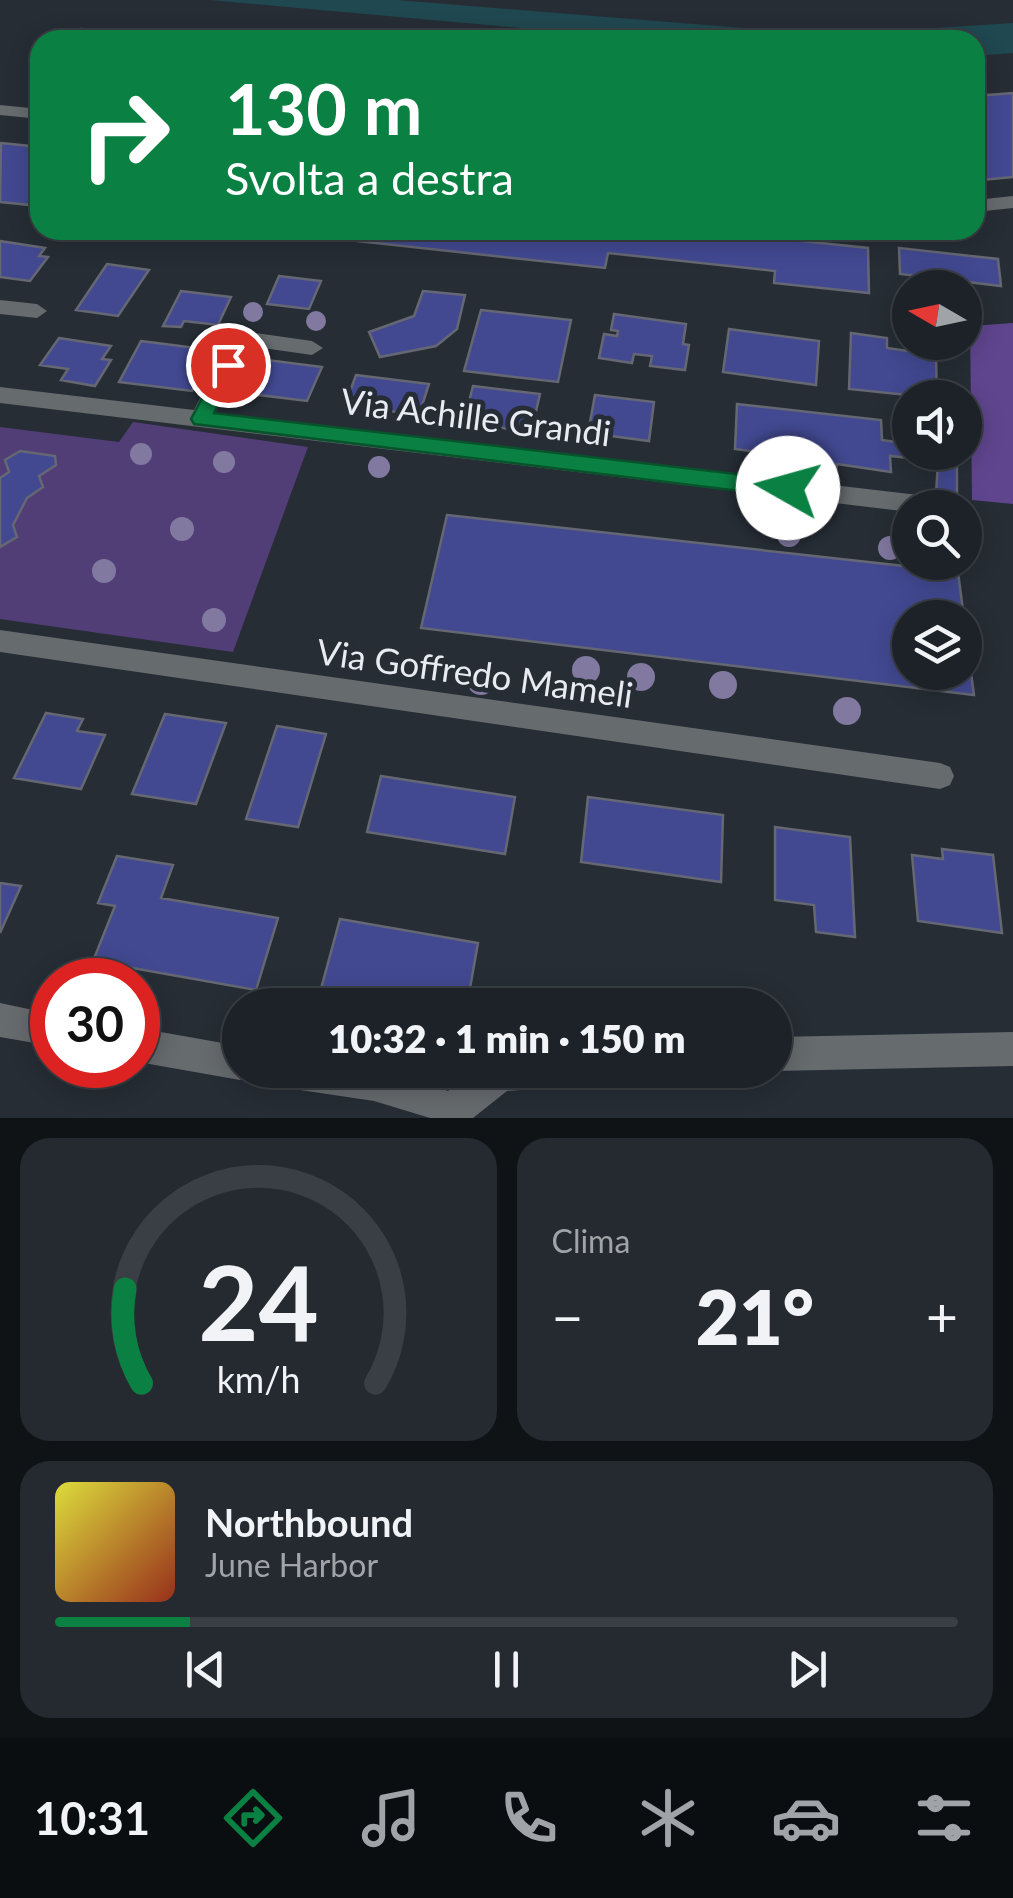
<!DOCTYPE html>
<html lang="it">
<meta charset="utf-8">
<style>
body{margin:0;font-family:Lato,sans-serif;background:#252a30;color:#f1f3f6;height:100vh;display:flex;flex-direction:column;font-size:38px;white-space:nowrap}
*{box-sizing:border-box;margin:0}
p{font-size:32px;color:#a0a4a8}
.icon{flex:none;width:55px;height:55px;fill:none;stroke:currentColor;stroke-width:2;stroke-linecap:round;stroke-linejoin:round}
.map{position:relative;height:1118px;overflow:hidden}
.details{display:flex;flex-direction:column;gap:20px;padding:20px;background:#0f1316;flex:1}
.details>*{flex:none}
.guide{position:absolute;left:30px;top:30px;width:955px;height:210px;border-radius:30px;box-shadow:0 5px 25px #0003,0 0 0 2px #3a3f45;background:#0b8043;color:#fff;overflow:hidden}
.needle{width:65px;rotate:279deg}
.fabs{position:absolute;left:892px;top:270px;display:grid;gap:20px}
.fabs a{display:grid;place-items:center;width:90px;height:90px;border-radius:50%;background:#1c2228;box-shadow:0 5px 25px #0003,0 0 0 2px #3a3f45;font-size:50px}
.speed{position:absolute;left:30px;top:958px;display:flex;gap:20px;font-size:50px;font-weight:700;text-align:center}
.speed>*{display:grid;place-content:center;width:130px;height:130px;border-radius:50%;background:#1c2228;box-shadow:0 5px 25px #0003,0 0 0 2px #3a3f45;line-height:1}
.speed .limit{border:15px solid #d22;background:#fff;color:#111}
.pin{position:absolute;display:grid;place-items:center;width:85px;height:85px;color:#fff;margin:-42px;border:5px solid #fff;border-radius:50%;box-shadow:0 2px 10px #0007}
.me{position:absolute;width:110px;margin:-55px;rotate:277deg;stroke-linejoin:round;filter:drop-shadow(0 0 8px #0008)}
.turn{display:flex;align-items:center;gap:35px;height:210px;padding:0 30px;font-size:45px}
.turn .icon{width:130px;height:130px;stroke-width:2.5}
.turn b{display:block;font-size:70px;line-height:85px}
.big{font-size:75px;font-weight:800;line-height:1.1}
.details .tile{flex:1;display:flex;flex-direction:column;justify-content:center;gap:15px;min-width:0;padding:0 35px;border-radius:30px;background:#252a30}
.details .dial{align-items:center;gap:0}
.dial svg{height:260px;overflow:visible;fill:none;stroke:#3a3f45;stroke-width:7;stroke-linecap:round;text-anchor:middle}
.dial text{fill:#f1f3f6;stroke:none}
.song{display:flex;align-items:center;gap:30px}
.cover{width:120px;height:120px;border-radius:15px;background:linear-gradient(135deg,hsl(60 70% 55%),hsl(10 70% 35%))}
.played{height:10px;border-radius:5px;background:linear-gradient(90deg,#0b8043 15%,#3a3f45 15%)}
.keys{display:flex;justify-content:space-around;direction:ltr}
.heat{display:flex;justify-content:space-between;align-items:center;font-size:55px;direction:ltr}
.details .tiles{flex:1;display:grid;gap:20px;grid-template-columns:1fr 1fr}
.tile:last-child{grid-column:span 2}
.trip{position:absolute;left:222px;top:988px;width:570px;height:100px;border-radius:50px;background:#1c2228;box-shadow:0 5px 25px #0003,0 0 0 2px #3a3f45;font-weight:800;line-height:100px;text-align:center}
.tabs{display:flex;height:160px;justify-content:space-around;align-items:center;background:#0b0e10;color:#a0a4a8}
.tabs .icon{width:70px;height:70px}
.tabs .active{color:#0b8043}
.tabs b{font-size:45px;color:#f1f3f6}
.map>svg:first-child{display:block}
.green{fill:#523e76}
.forest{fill:#5f458e}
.water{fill:#204850}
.building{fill:#424991;stroke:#656772;stroke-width:2.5}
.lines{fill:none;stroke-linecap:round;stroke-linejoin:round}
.minor{fill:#666b6e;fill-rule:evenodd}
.tree{fill:#8179a0}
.route{fill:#0b8043;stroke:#07532c;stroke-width:2.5}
.labels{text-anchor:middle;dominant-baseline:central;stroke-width:10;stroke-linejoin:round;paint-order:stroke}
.street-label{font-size:35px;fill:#e8ecf2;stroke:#262d35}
</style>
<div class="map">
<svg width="1013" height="1118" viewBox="0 0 1013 1118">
<rect width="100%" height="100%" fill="#262d35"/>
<!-- green -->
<path class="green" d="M 133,422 L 308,447 L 233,652 L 0,619 L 0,427 L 119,442 Z"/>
<!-- forest -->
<path class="forest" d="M 1013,323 L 1013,504 L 972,500 L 970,326 Z"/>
<!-- water -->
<path class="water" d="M 210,0 L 397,0 L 827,35 L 1013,23 L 1013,53 L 975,56 L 975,40 L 654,40 Z"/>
<!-- building -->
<path class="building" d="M 81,29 L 208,40 L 71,40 Z
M 1013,93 L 1013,177 L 982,180 L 975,170 L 975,96 Z
M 1,143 L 40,147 L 40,206 L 0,202 Z
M 256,230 L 783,230 L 782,239 L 868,248 L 869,293 L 774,283 L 775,271 L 608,253 L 605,268 Z
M 0,241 L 45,248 L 39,256 L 48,257 L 30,281 L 0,277 Z
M 899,248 L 998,259 L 1001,286 L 900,274 Z
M 107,264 L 149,270 L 118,316 L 76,310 Z
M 279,276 L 321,281 L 309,309 L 267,304 Z
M 181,291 L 231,297 L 218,325 L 184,321 L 181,327 L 163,326 Z
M 423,291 L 465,295 L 457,329 L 436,346 L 380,357 L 369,332 L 414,316 Z
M 481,310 L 571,320 L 558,382 L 464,371 Z
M 614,314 L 686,324 L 683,344 L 689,345 L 685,370 L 650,366 L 652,356 L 634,354 L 632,363 L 599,358 L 604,334 L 617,336 L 618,331 L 611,330 Z
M 729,329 L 819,341 L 816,385 L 723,372 Z
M 851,333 L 887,338 L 887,348 L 936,355 L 937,398 L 849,389 Z
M 59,338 L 111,346 L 102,359 L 111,360 L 95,386 L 61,380 L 68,369 L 40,365 Z
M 141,341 L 212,350 L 192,391 L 119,382 Z
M 267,360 L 322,367 L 307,401 L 251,394 Z
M 356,375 L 429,384 L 419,415 L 345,405 Z
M 473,386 L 540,394 L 531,433 L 464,421 Z
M 595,395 L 654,402 L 649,441 L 588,433 Z
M 737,404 L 881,420 L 882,440 L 910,444 L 910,452 L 957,452 L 957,497 L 936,494 L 938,461 L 890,456 L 891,472 L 837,464 L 836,470 L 781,464 L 779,455 L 735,449 Z
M 20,451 L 55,456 L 56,465 L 39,476 L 43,487 L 27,498 L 13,525 L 17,537 L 0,547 L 0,478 L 9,472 L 5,460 Z
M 447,515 L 958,572 L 964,618 L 910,618 L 910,672 L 965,672 L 965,627 L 974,695 L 421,628 Z
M 46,713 L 83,719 L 77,731 L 105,735 L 81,789 L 14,778 Z
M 165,714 L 226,723 L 196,804 L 132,794 Z
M 277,726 L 326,734 L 298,827 L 246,819 Z
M 381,776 L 515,797 L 505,854 L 367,832 Z
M 588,797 L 723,815 L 721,882 L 581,862 Z
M 775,827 L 850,837 L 855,937 L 816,932 L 814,905 L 775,900 Z
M 942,849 L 993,855 L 1002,933 L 918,921 L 912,855 L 943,859 Z
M 117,856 L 173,865 L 161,898 L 278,918 L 256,990 L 93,961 L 115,906 L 98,903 Z
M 0,883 L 21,886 L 0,933 Z
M 340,919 L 478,943 L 467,1005 L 368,1005 L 319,996 Z"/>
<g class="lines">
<!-- minor -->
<path class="minor" d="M 0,105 L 40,109 L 40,119 L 0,115 Z
M 1013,196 L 1013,208 L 975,212 L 975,200 Z
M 0,300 L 37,304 L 47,311 L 37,318 L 0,314 Z
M 242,331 L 312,341 L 323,348 L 312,355 L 249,346 L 215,413 L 944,498 L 953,501 L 956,507 L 910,508 L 910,512 L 0,403 L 0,387 L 194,410 L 231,338 Z
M 0,630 L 940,763 L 950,767 L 954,776 L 950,785 L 940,789 L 0,652 Z
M 0,1003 L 52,1014 L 52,1046 L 0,1037 Z
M 138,1028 L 240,1046 L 240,1070 L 254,1070 L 240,1080 L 138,1062 Z
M 1013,1032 L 1013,1066 L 775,1071 L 773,1070 L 775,1037 Z
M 263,1070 L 389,1070 L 448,1091 L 479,1070 L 573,1070 L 568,1082 L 556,1087 L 507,1091 L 473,1118 L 430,1118 L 374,1101 L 280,1087 L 268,1082 Z"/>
</g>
<!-- trees -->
<g class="tree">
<circle cx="253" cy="312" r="10"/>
<circle cx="316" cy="321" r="10"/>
<circle cx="141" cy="454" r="11"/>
<circle cx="224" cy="462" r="11"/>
<circle cx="379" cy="467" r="11"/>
<circle cx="182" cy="529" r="12"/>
<circle cx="789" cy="535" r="12"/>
<circle cx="890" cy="548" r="12"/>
<circle cx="104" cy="571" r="12"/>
<circle cx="214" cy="620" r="12"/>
<circle cx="586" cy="670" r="14"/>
<circle cx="641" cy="677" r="14"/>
<circle cx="481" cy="681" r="14"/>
<circle cx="723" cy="685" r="14"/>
<circle cx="847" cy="711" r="14"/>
</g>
<!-- route -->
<path class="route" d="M 228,359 L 238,365 L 214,413 L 788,480 L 799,488 L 788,497 L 194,424 L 191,419 L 222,361 Z"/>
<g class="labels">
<!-- street labels -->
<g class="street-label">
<text transform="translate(476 416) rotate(7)">Via Achille Grandi</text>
<text transform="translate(475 672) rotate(8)">Via Goffredo Mameli</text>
</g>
</g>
</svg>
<div class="fabs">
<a><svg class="needle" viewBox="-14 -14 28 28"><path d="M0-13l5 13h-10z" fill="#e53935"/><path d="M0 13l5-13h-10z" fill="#a0a4a8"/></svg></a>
<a><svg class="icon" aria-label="sound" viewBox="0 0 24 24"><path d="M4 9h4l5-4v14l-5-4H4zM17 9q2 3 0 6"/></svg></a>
<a><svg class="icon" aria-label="search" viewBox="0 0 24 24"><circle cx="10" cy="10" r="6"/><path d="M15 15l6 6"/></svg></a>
<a><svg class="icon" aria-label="layers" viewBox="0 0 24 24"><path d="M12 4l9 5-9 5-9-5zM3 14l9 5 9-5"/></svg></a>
</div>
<div class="speed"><div class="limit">30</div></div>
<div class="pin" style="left:228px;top:365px;background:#d93025"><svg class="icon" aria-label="arrive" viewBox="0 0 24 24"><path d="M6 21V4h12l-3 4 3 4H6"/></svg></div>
<svg class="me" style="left:788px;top:488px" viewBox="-20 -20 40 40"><circle r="19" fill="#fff"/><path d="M0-13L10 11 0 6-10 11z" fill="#0b8043"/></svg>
<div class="trip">10:32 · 1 min · 150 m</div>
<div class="guide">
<div class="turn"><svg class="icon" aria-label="right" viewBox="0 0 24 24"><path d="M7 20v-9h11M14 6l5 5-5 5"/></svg><div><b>130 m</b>Svolta a destra</div></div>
</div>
</div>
<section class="details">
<div class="tiles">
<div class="tile dial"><svg viewBox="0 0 100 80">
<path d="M14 69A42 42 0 1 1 86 69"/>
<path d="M14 69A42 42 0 0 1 9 40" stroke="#0b8043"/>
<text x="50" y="56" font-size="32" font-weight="700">24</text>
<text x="50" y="72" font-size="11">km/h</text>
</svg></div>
<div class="tile"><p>Clima</p>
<div class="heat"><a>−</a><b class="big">21°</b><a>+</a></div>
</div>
<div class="tile">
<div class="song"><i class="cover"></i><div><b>Northbound</b><p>June Harbor</p></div></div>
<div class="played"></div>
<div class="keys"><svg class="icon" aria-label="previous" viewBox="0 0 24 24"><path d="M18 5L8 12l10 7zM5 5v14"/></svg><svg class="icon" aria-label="pause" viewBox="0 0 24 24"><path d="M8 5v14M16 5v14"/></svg><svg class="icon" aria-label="next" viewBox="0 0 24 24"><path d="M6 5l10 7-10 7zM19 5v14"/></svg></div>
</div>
</div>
</section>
<nav class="tabs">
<b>10:31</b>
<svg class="icon active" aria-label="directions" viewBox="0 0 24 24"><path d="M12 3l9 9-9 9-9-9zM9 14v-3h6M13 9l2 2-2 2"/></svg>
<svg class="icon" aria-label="music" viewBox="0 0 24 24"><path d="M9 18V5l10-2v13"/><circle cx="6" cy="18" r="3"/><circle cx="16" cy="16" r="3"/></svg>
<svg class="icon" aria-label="phone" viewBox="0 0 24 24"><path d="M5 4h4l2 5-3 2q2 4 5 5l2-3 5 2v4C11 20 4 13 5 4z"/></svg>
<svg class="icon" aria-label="climate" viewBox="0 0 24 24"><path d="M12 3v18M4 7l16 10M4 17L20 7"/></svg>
<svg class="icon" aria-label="car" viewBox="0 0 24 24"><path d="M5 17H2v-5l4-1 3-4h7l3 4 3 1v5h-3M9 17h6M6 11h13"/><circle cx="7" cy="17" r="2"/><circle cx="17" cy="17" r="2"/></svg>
<svg class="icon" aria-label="filters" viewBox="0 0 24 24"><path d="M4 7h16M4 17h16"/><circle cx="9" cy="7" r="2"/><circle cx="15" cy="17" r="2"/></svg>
</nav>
